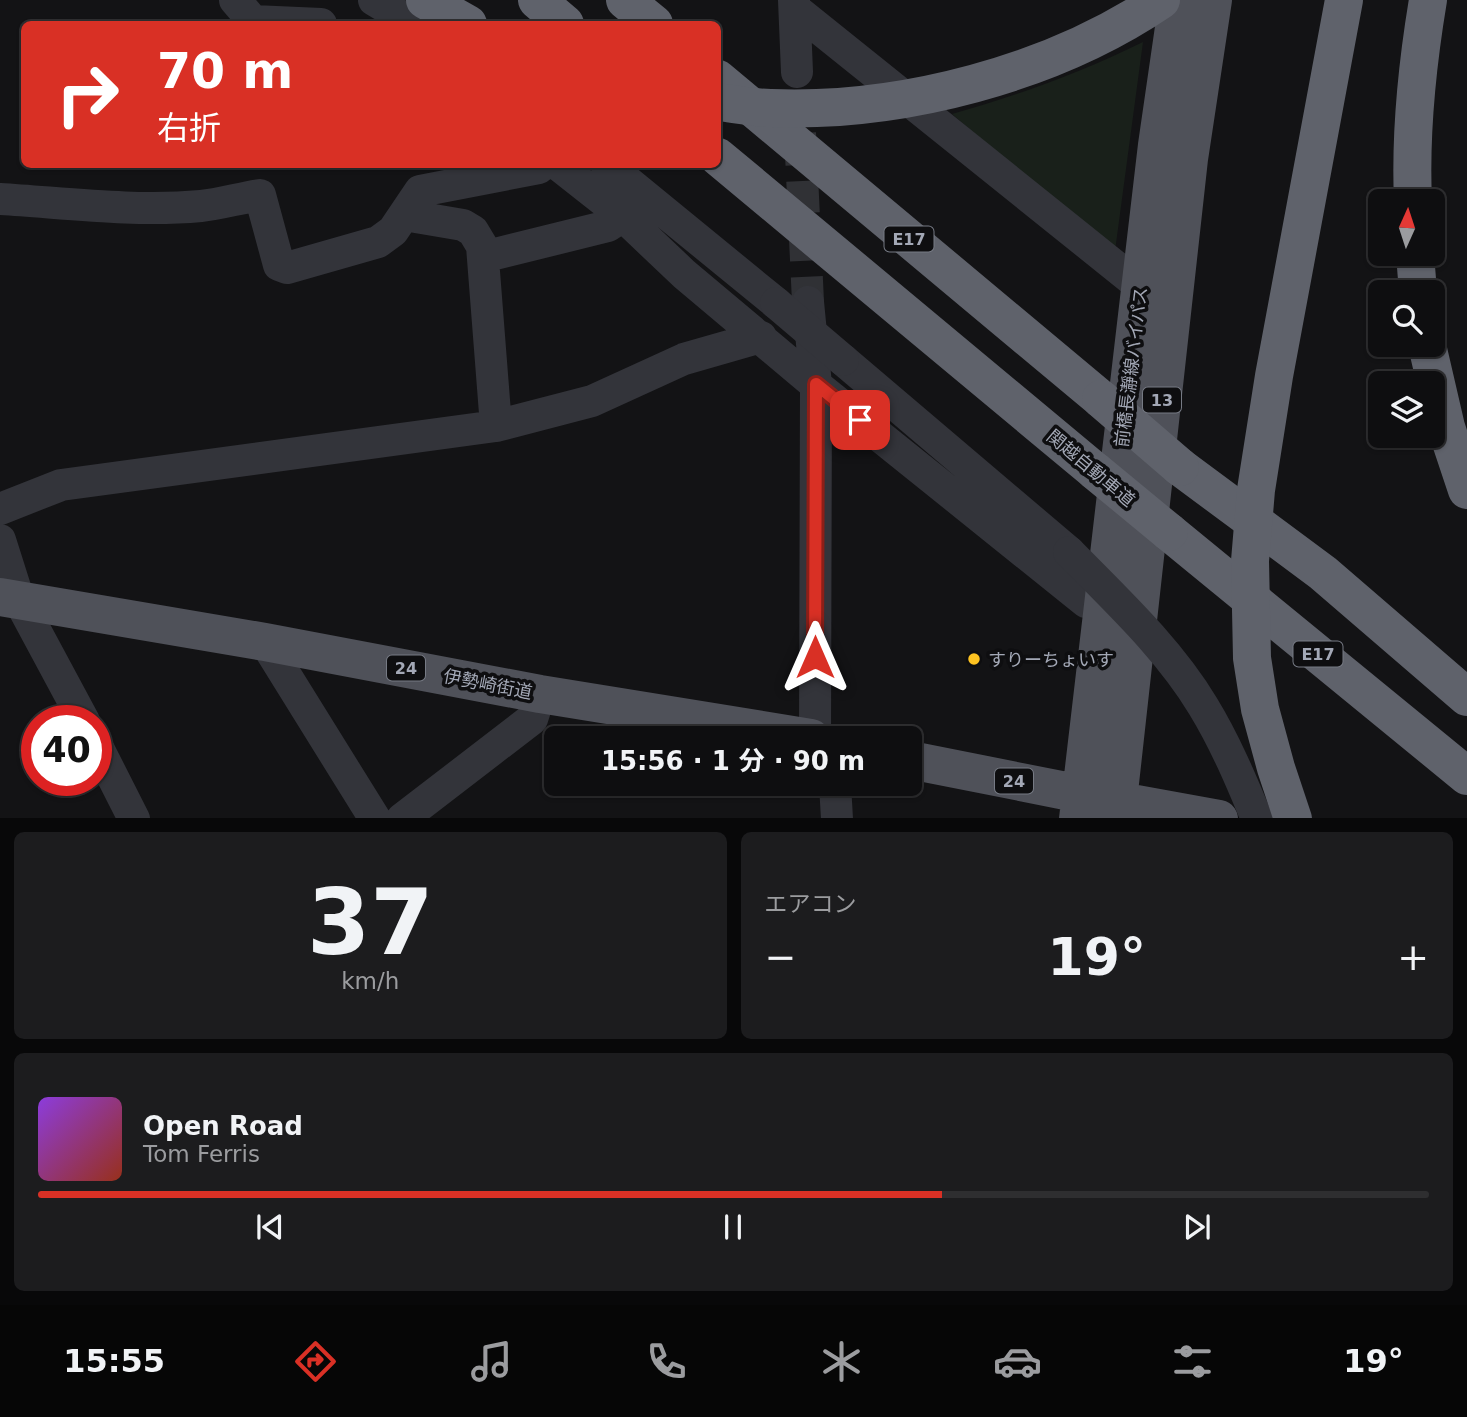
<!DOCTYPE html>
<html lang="ja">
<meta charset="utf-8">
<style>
body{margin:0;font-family:"DejaVu Sans","Noto Sans JP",sans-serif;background:#1c1c1e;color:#f1f3f6;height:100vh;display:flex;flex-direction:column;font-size:26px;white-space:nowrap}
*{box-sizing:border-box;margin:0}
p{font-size:23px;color:#9b9c9f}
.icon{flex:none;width:38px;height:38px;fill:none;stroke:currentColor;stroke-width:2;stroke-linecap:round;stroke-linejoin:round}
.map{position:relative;height:818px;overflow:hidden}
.drawer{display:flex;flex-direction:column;gap:14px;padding:14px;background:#080809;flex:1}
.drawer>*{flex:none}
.top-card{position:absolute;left:21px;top:21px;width:700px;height:147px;border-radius:10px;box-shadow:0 2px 5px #0004,0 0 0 2px #2e2e30;background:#d93025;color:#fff;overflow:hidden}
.needle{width:46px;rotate:3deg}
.tools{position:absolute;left:1368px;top:189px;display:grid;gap:14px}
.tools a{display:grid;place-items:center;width:77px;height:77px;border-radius:10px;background:#0e0e10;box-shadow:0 2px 5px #0004,0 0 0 2px #2e2e30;font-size:35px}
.speed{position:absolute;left:21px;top:705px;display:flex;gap:14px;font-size:35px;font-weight:700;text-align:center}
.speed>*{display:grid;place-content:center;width:91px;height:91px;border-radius:50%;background:#0e0e10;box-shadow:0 2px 5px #0004,0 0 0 2px #2e2e30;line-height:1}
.speed .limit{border:10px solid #d22;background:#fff;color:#111}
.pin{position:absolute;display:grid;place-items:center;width:60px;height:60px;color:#fff;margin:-30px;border-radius:14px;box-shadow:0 4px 10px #0006}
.me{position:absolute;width:77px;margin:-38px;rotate:0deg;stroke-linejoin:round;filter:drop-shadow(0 0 5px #0008)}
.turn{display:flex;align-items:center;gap:24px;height:147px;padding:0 21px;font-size:32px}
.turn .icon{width:91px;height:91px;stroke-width:2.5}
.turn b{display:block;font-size:49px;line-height:60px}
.big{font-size:52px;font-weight:700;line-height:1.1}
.drawer .tile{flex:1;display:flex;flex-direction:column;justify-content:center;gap:10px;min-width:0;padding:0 24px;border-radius:10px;background:#1c1c1e}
.drawer .dial{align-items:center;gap:0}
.dial b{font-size:91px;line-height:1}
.song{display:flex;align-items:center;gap:21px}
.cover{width:84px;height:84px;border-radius:10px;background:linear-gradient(135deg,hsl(270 70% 55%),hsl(10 70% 35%))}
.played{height:7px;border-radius:4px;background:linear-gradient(90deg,#d93025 65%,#2e2e30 65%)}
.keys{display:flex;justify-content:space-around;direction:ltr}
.heat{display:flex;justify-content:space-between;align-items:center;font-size:38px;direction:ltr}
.drawer .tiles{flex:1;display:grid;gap:14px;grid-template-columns:1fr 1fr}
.tile:last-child{grid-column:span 2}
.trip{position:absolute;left:544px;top:726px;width:378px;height:70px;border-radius:10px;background:#0e0e10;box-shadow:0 2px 5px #0004,0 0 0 2px #2e2e30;font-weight:700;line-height:70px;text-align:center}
.tabs{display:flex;height:112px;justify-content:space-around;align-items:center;background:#060606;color:#9b9c9f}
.tabs .icon{width:49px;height:49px}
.tabs .on{color:#d93025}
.tabs b{font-size:32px;color:#f1f3f6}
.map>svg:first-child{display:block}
.green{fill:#19201a}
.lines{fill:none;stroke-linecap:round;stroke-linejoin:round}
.minor-tunnel{stroke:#303135;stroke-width:32;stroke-dasharray:32 16;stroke-linecap:butt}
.minor{stroke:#33343a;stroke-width:32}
.major{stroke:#4f5159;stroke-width:38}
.highway{stroke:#5f626b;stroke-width:38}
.minor-bridge{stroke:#33343a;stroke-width:32}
.highway-bridge{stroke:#5f626b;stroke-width:38}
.route-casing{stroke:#8d1f18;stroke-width:18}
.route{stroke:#d93025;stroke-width:12}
.poi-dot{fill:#fec321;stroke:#0e0e10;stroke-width:2.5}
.labels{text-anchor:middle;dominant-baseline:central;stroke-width:7;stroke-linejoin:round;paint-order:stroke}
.shield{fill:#0e0e10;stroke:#767a84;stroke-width:2}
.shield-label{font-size:16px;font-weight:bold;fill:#a3a8b6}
.street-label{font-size:18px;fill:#a3a8b6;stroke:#0e0e10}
.poi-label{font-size:18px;fill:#a3a8b6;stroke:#0e0e10;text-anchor:start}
</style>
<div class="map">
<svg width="1467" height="819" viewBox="0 0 1467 819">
<rect width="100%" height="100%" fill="#131315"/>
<!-- green -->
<path class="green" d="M 1143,42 L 1115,251 L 1109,248 L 952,114 C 1021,94 1078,74 1143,42 Z"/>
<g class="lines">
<!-- minor-tunnel -->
<path class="minor-tunnel" d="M 800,133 L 808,302"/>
<!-- minor -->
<path class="minor" d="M 235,0 L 253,21 L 321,24
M 374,0 L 414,24
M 794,0 L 797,72
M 795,9 L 1140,286
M 557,164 L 623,216 L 684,274 L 816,385 L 1086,602
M 606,164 L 776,303
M 0,199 C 66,203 134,212 201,206 C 220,204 240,198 260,195 L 279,265 L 287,268 L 378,242 L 393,231 L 420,191 L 539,168 L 543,164
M 404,215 L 463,225 L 473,231 L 482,246 L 496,426
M 483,257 L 608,226 L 623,216
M 808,302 L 816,385 L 815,738
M 843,360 L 1069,552
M 0,509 L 61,485 L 496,426 L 592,401 L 684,359 L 761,337
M 0,540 L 19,600 L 84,721
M 265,642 L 375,819
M 96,744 L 134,819
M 835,784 L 837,819
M 402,819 L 532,719 L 540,694"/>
<!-- major -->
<path class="major" d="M 0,597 L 265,642 L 540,694 L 811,738
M 910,760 L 1081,794 L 1219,819
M 1078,819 L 1157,145 L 1178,0
M 1116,819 L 1189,159 L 1213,0"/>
<!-- highway -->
<path class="highway" d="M 425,0 L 468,24
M 537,0 L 565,24
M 625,0 L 654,24
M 718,79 L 1101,399
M 718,157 L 1095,471
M 1413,201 C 1410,134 1417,66 1428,0
M 1415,254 L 1418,292
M 1427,345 L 1446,427 L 1467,490
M 1180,467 L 1323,573 L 1467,697
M 1169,532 L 1467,776"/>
<!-- minor-bridge -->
<path class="minor-bridge" d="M 776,303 L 843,360
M 1069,552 C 1116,600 1168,648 1203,706 C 1225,742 1241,780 1257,819"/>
<!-- highway-bridge -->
<path class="highway-bridge" d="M 718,102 C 735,104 753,108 771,108 C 901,113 1052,74 1161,0
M 1101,399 L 1180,467
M 1095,471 L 1169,532
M 1293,819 L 1276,768 L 1260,709 L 1252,658 L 1250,561 L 1256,490 L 1274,376 L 1344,0"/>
</g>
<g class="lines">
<!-- route casing -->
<g class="route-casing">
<path id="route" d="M 815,657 L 816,384 L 860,420"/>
</g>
<!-- route -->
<use href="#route" class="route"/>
</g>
<!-- markers -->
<circle class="poi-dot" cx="974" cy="659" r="7"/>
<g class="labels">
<!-- shield labels -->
<g class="shield">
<rect x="884.5" y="226.5" width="49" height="25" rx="5"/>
<rect x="1143" y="387.5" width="38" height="25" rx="5"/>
<rect x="1293.5" y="641.5" width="49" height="25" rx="5"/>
<rect x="387" y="655.5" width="38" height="25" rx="5"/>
<rect x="995" y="768.5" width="38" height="25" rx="5"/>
</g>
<g class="shield-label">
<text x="909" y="239">E17</text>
<text x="1162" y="400">13</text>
<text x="1318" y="654">E17</text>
<text x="406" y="668">24</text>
<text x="1014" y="781">24</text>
</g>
<!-- street labels -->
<g class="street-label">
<text transform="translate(1131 367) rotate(-83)">前橋長瀞線バイパス</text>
<text transform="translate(1091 468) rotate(40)">関越自動車道</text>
<text transform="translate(488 684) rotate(11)">伊勢崎街道</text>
</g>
<!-- poi labels -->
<g class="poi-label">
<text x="988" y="659">すりーちょいす</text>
</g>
</g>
</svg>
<div class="tools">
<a><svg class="needle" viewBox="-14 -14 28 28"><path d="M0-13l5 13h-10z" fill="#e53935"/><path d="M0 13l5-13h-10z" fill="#9b9c9f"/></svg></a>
<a><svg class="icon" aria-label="search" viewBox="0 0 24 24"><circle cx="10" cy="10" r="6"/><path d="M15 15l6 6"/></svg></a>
<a><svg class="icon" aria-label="layers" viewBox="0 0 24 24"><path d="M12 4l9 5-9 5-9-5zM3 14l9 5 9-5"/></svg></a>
</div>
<div class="speed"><div class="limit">40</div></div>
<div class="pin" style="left:860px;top:420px;background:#d93025"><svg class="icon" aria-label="arrive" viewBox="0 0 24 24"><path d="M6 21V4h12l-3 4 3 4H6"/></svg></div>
<svg class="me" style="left:815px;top:657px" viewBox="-20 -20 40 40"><path d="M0-17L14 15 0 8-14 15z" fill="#d93025" stroke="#fff" stroke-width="4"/></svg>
<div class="trip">15:56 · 1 分 · 90 m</div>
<div class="top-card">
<div class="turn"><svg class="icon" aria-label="right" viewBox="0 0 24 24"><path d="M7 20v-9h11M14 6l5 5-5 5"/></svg><div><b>70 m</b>右折</div></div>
</div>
</div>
<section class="drawer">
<div class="tiles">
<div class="tile dial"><b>37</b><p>km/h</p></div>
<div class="tile"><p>エアコン</p>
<div class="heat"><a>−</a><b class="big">19°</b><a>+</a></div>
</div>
<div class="tile">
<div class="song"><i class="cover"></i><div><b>Open Road</b><p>Tom Ferris</p></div></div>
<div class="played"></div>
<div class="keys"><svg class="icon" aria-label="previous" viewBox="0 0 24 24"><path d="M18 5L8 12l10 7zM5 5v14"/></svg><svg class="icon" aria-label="pause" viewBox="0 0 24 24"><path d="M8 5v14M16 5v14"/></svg><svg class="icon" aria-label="next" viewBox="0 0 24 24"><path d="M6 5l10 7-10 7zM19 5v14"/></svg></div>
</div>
</div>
</section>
<nav class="tabs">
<b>15:55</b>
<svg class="icon on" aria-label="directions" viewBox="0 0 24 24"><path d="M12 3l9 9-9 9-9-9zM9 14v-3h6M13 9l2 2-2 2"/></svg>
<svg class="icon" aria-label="music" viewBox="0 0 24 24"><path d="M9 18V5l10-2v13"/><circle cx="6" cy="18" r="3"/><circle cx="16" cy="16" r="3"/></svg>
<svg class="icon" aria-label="phone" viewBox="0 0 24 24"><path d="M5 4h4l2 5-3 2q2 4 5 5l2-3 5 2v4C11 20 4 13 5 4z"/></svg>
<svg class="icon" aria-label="climate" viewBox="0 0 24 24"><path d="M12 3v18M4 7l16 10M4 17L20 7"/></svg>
<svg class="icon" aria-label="car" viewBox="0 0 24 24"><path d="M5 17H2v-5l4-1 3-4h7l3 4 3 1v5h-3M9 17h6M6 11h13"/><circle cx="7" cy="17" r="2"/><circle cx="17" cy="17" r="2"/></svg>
<svg class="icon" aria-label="filters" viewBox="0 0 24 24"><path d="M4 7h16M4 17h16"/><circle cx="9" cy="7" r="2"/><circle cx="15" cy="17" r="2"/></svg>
<b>19°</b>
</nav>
